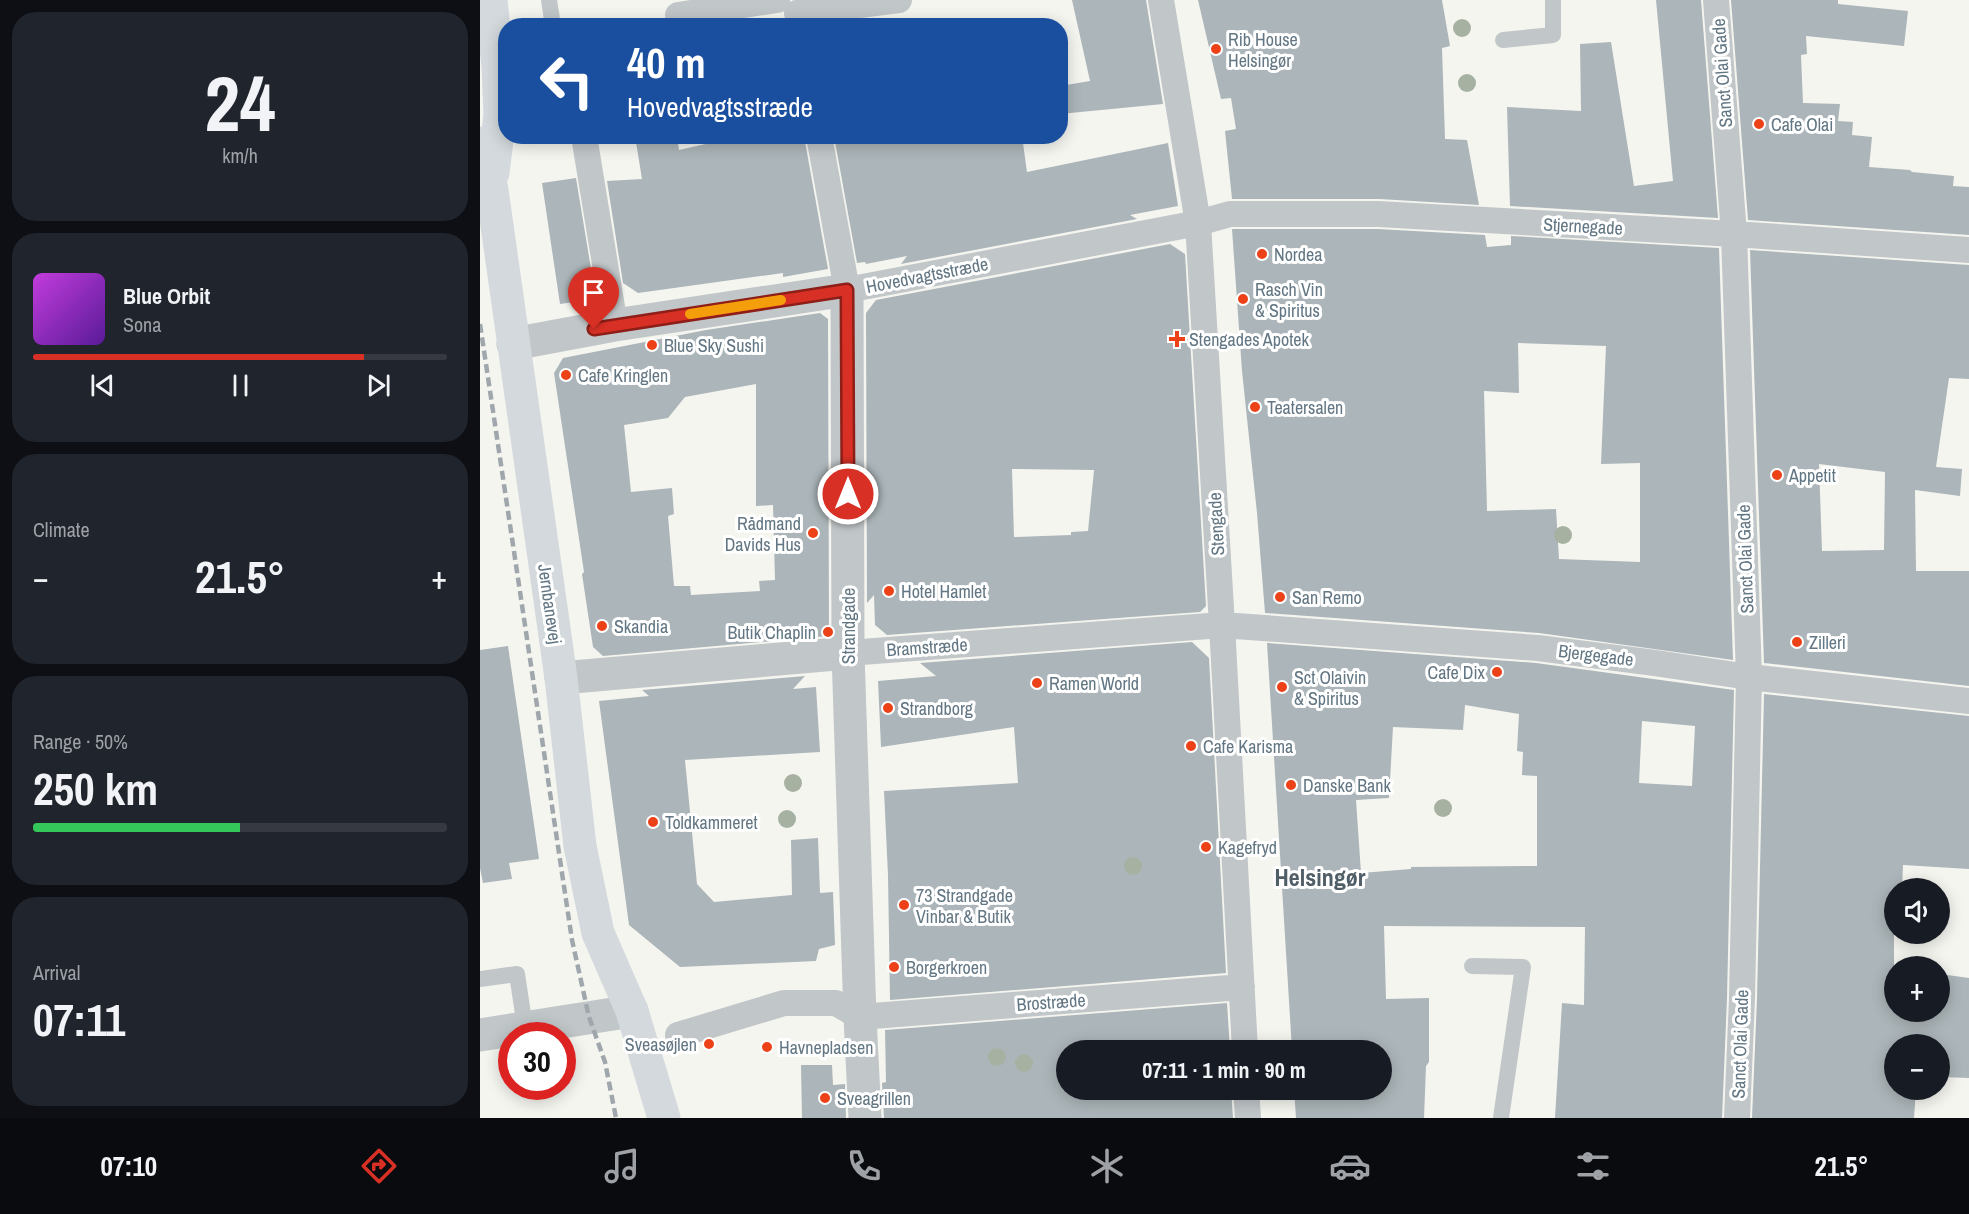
<!DOCTYPE html>
<meta charset="utf-8">
<style>
body{margin:0;font-family:"Archivo Narrow",sans-serif;background:#20242c;color:#f1f3f6;height:100vh;display:flex;flex-direction:column;font-size:22px;white-space:nowrap}
*{box-sizing:border-box;margin:0}
p{font-size:20px;color:#9ea1a6}
.icon{flex:none;width:33px;height:33px;fill:none;stroke:currentColor;stroke-width:2;stroke-linecap:round;stroke-linejoin:round}
.map{position:relative;flex:1;overflow:hidden}
.panel{display:flex;flex-direction:column;gap:12px;padding:12px;background:#0d0f14;width:480px}
.panel>*{flex:none}
.top-card{position:absolute;left:18px;top:18px;width:570px;height:126px;border-radius:24px;box-shadow:0 3px 15px #0003;background:#1a4fa0;color:#fff;overflow:hidden}
.buttons{position:absolute;left:1404px;top:878px;display:grid;gap:12px}
.buttons a{display:grid;place-items:center;width:66px;height:66px;border-radius:50%;background:#171b24;box-shadow:0 3px 15px #0003;font-size:30px}
.speed{position:absolute;left:18px;top:1022px;display:flex;gap:12px;font-size:30px;font-weight:700;text-align:center}
.speed>*{display:grid;place-content:center;width:78px;height:78px;border-radius:50%;background:#171b24;box-shadow:0 3px 15px #0003;line-height:1}
.speed .limit{border:9px solid #d22;background:#fff;color:#111}
.pin{position:absolute;display:grid;place-items:center;width:51px;height:51px;color:#fff;margin:-62px -26px;border-radius:50% 50% 50% 0;rotate:-45deg;box-shadow:0 0 6px #0007}
.pin .icon{rotate:45deg}
.me{position:absolute;width:66px;margin:-33px;rotate:0deg;stroke-linejoin:round;filter:drop-shadow(0 0 4px #0008)}
.turn{display:flex;align-items:center;gap:21px;height:126px;padding:0 30px;font-size:27px}
.turn .icon{width:78px;height:78px;stroke-width:2.5}
.turn b{display:block;font-size:42px;line-height:51px}
.big{font-size:45px;font-weight:700;line-height:1.1}
.panel .card{flex:1;display:flex;flex-direction:column;justify-content:center;gap:9px;min-width:0;padding:0 21px;border-radius:24px;background:#20242c}
.panel .dial{align-items:center;gap:0}
.dial b{font-size:78px;line-height:1}
.song{display:flex;align-items:center;gap:18px}
.cover{width:72px;height:72px;border-radius:9px;background:linear-gradient(135deg,hsl(290 70% 55%),hsl(270 70% 35%))}
.played{height:6px;border-radius:3px;background:linear-gradient(90deg,#d93025 80%,#363941 80%)}
.keys{display:flex;justify-content:space-around;direction:ltr}
.heat{display:flex;justify-content:space-between;align-items:center;font-size:33px;direction:ltr}
.charge{height:9px;border-radius:4px;background:linear-gradient(90deg,#34c759 50%,#363941 0)}
.trip{position:absolute;left:576px;top:1040px;width:336px;height:60px;border-radius:30px;background:#171b24;box-shadow:0 3px 15px #0003;font-weight:700;line-height:60px;text-align:center}
.menu{display:flex;height:96px;justify-content:space-around;align-items:center;background:#090b0e;color:#9ea1a6}
.menu .icon{width:42px;height:42px}
.menu .selected{color:#d93025}
.menu b{font-size:27px;color:#f1f3f6}
main{display:flex;flex:1;min-height:0}
.map>svg:first-child{display:block}
.building{fill:#acb5b9;fill-rule:evenodd}
.lines{fill:none;stroke-linecap:round;stroke-linejoin:round}
.service{stroke:#c1c6c8;stroke-width:16}
.pedestrian{stroke:#c1c6c8;stroke-width:26}
.minor{stroke:#c1c6c8;stroke-width:33}
.tertiary{stroke:#c1c6c8;stroke-width:33}
.secondary{stroke:#d3d9dc;stroke-width:33}
.rail{stroke:#9fa7ac;stroke-width:4.5;stroke-dasharray:9 4.5;stroke-linecap:butt}
.tree{fill:#a7b1a1}
.route-casing{stroke:#8d1f18;stroke-width:15}
.route{stroke:#d93025;stroke-width:10}
.slow{stroke:#f59e0b;stroke-width:10}
.poi-dot{fill:#ed4118;stroke:#fff;stroke-width:2}
.labels{text-anchor:middle;dominant-baseline:central;stroke-width:6;stroke-linejoin:round;paint-order:stroke}
.poi-label{font-size:18px;fill:#627683;stroke:#fff;text-anchor:start}
.street-label{font-size:18px;fill:#627683;stroke:#fff}
.district-label{font-size:24px;font-weight:bold;fill:#505e68;stroke:#fff}
</style>
<main>
<section class="panel">
<div class="card dial"><b>24</b><p>km/h</p></div>
<div class="card">
<div class="song"><i class="cover"></i><div><b>Blue Orbit</b><p>Sona</p></div></div>
<div class="played"></div>
<div class="keys"><svg class="icon" aria-label="previous" viewBox="0 0 24 24"><path d="M18 5L8 12l10 7zM5 5v14"/></svg><svg class="icon" aria-label="pause" viewBox="0 0 24 24"><path d="M8 5v14M16 5v14"/></svg><svg class="icon" aria-label="next" viewBox="0 0 24 24"><path d="M6 5l10 7-10 7zM19 5v14"/></svg></div>
</div>
<div class="card"><p>Climate</p>
<div class="heat"><a>−</a><b class="big">21.5°</b><a>+</a></div>
</div>
<div class="card"><p>Range · 50%</p><b class="big">250 km</b><div class="charge"></div></div>
<div class="card"><p>Arrival</p><b class="big">07:11</b></div>
</section>
<div class="map">
<svg width="1489" height="1118" viewBox="0 0 1489 1118">
<rect width="100%" height="100%" fill="#f5f5f0"/>
<!-- building -->
<path class="building" d="M 592,0 L 666,0 L 683,104 L 580,114 L 580,86 L 610,81 Z
M 718,0 L 962,0 L 970,46 L 962,48 L 965,139 L 987,140 L 999,205 L 899,199 L 752,199 L 745,131 L 756,129 L 751,98 L 741,99 Z
M 1176,0 L 1221,0 L 1238,218 L 1030,206 L 1027,107 L 1101,111 L 1100,44 L 1131,42 L 1154,186 L 1193,181 Z
M 1251,0 L 1358,0 L 1358,4 L 1428,11 L 1424,46 L 1326,36 L 1327,54 L 1321,55 L 1323,103 L 1360,104 L 1358,121 L 1373,122 L 1372,135 L 1392,137 L 1389,167 L 1430,170 L 1432,172 L 1474,176 L 1473,186 L 1489,187 L 1489,235 L 1268,220 Z
M 155,136 L 197,136 L 199,150 L 261,136 L 324,136 L 348,269 L 303,277 L 303,273 L 158,293 L 143,283 L 127,181 L 162,179 Z
M 354,136 L 542,136 L 547,172 L 688,143 L 698,206 L 650,215 L 657,219 L 421,264 L 427,256 L 386,264 L 385,262 L 377,263 Z
M 96,178 L 116,299 L 80,304 L 62,183 Z
M 752,229 L 898,229 L 1005,235 L 1007,247 L 1031,245 L 1031,236 L 1239,248 L 1253,660 L 1059,633 L 785,613 L 777,513 L 762,371 ZM 1038,343 L 1126,346 L 1121,464 L 1160,463 L 1160,562 L 1079,559 L 1076,509 L 1007,511 L 1004,391 L 1039,393 Z
M 690,244 L 705,254 L 726,606 L 720,612 L 407,635 L 395,625 L 394,595 L 387,603 L 386,313 L 396,300 ZM 532,469 L 614,470 L 608,531 L 591,532 L 591,535 L 534,537 Z
M 1270,250 L 1489,265 L 1489,379 L 1469,378 L 1456,467 L 1482,469 L 1480,496 L 1435,490 L 1436,571 L 1489,571 L 1489,686 L 1284,663 ZM 1339,464 L 1405,472 L 1404,550 L 1342,551 Z
M 340,313 L 348,319 L 349,636 L 123,656 L 113,647 L 102,574 L 104,572 L 74,373 L 83,358 L 226,330 ZM 276,384 L 276,506 L 293,505 L 295,580 L 279,581 L 280,591 L 211,595 L 210,586 L 194,586 L 188,516 L 194,514 L 192,488 L 151,492 L 144,425 L 188,418 L 205,397 Z
M 712,642 L 729,658 L 746,973 L 410,1000 L 408,875 L 404,791 L 538,783 L 534,727 L 401,747 L 398,681 L 456,676 L 440,663 Z
M 787,643 L 1056,663 L 1254,690 L 1247,998 L 1242,1118 L 1075,1118 L 1082,1003 L 1104,1005 L 1105,927 L 904,926 L 906,999 L 949,998 L 949,1062 L 946,1066 L 944,1118 L 816,1118 L 814,1089 L 902,1089 L 902,1050 L 812,1050 ZM 985,705 L 1039,714 L 1037,751 L 1043,752 L 1042,775 L 1057,776 L 1057,866 L 931,867 L 931,869 L 881,873 L 876,800 L 909,798 L 913,727 L 983,730 ZM 1162,721 L 1215,726 L 1212,786 L 1159,783 Z
M 28,646 L 59,859 L 29,863 L 32,879 L 3,883 L 0,868 L 0,650 Z
M 325,676 L 313,689 L 336,687 L 340,752 L 205,760 L 217,884 L 234,902 L 312,895 L 311,840 L 338,838 L 340,893 L 353,892 L 355,945 L 339,949 L 336,961 L 200,967 L 149,925 L 119,701 L 169,696 L 162,690 Z
M 1284,694 L 1489,716 L 1489,869 L 1423,865 L 1422,888 L 1414,888 L 1414,1011 L 1460,1011 L 1460,974 L 1489,978 L 1489,1078 L 1460,1077 L 1460,1044 L 1414,1044 L 1414,1089 L 1436,1089 L 1434,1118 L 1272,1118 L 1277,999 Z
M 747,1003 L 750,1050 L 586,1050 L 586,1089 L 751,1089 L 753,1118 L 404,1118 L 402,1083 L 406,1082 L 405,1030 Z
M 321,1065 L 352,1065 L 353,1085 L 365,1084 L 366,1118 L 322,1118 Z"/>
<g class="lines">
<!-- service -->
<path class="service" d="M 69,0 L 73,26
M 1023,40 L 1073,35 L 1073,0
M 992,966 L 1043,967 L 1021,1118
M 0,979 L 37,974 L 45,1027"/>
<!-- pedestrian -->
<path class="pedestrian" d="M 681,0 L 718,223 L 742,625 L 765,1050
M 1236,0 L 1254,234 L 1269,677 L 1262,998 L 1257,1118
M 317,13 L 419,0
M 198,15 L 297,0
M 104,136 L 135,325
M 339,136 L 367,290 L 718,223 L 750,214 L 898,214 L 1254,234 L 1489,250
M 368,653 L 742,625 L 1058,648 L 1175,663 L 1269,677 L 1489,701
M 198,1035 L 304,1003 L 356,1003 L 380,1017 L 762,987
M 766,1089 L 768,1118"/>
<!-- minor -->
<path class="minor" d="M 33,344 L 135,325 L 367,290 L 368,653 L 380,1017 L 385,1118
M 81,678 L 368,653"/>
<!-- tertiary -->
<path class="tertiary" d="M 0,1035 L 152,1011"/>
<!-- secondary -->
<path class="secondary" d="M 11,0 L 18,67 L 20,115 L 13,173
M 0,143 L 12,190 L 81,678 L 100,846 L 118,933 L 152,1011 L 184,1118"/>
<!-- rail -->
<path class="rail" d="M 0,324 L 92,940 L 109,1017 L 125,1062 L 136,1118"/>
</g>
<!-- trees -->
<g class="tree">
<circle cx="982" cy="28" r="9"/>
<circle cx="987" cy="83" r="9"/>
<circle cx="1083" cy="535" r="9"/>
<circle cx="313" cy="783" r="9"/>
<circle cx="963" cy="808" r="9"/>
<circle cx="307" cy="819" r="9"/>
<circle cx="653" cy="866" r="9"/>
<circle cx="517" cy="1057" r="9"/>
<circle cx="544" cy="1063" r="9"/>
</g>
<g class="lines">
<!-- route casing -->
<g class="route-casing">
<path id="route" d="M 114,329 L 367,290 L 368,494"/>
</g>
<!-- route -->
<use href="#route" class="route"/>
<!-- slow -->
<path class="slow" d="M 210,314 L 301,300"/>
</g>
<!-- markers -->
<g class="poi-dot">
<circle cx="736" cy="49" r="6"/>
<circle cx="1279" cy="124" r="6"/>
<circle cx="782" cy="254" r="6"/>
<circle cx="763" cy="299" r="6"/>
<path d="M694 330h6v6h6v6h-6v6h-6v-6h-6v-6h6z"/>
<circle cx="172" cy="345" r="6"/>
<circle cx="86" cy="375" r="6"/>
<circle cx="775" cy="407" r="6"/>
<circle cx="1297" cy="475" r="6"/>
<circle cx="333" cy="533" r="6"/>
<circle cx="409" cy="591" r="6"/>
<circle cx="800" cy="597" r="6"/>
<circle cx="122" cy="626" r="6"/>
<circle cx="348" cy="632" r="6"/>
<circle cx="1317" cy="642" r="6"/>
<circle cx="1017" cy="672" r="6"/>
<circle cx="557" cy="683" r="6"/>
<circle cx="802" cy="687" r="6"/>
<circle cx="408" cy="708" r="6"/>
<circle cx="711" cy="746" r="6"/>
<circle cx="811" cy="785" r="6"/>
<circle cx="173" cy="822" r="6"/>
<circle cx="726" cy="847" r="6"/>
<circle cx="424" cy="905" r="6"/>
<circle cx="414" cy="967" r="6"/>
<circle cx="229" cy="1044" r="6"/>
<circle cx="287" cy="1047" r="6"/>
<circle cx="345" cy="1098" r="6"/>
</g>
<g class="labels">
<!-- poi labels -->
<g class="poi-label">
<text x="748" y="39">Rib House<tspan x="748" dy="21">Helsingør</tspan></text>
<text x="1291" y="124">Cafe Olai</text>
<text x="794" y="254">Nordea</text>
<text x="775" y="289">Rasch Vin<tspan x="775" dy="21">&amp; Spiritus</tspan></text>
<text x="709" y="339">Stengades Apotek</text>
<text x="184" y="345">Blue Sky Sushi</text>
<text x="98" y="375">Cafe Kringlen</text>
<text x="787" y="407">Teatersalen</text>
<text x="1309" y="475">Appetit</text>
<text x="321" y="523" text-anchor="end">Rådmand<tspan x="321" dy="21">Davids Hus</tspan></text>
<text x="421" y="591">Hotel Hamlet</text>
<text x="812" y="597">San Remo</text>
<text x="134" y="626">Skandia</text>
<text x="336" y="632" text-anchor="end">Butik Chaplin</text>
<text x="1329" y="642">Zilleri</text>
<text x="1005" y="672" text-anchor="end">Cafe Dix</text>
<text x="814" y="677">Sct Olaivin<tspan x="814" dy="21">&amp; Spiritus</tspan></text>
<text x="569" y="683">Ramen World</text>
<text x="420" y="708">Strandborg</text>
<text x="723" y="746">Cafe Karisma</text>
<text x="823" y="785">Danske Bank</text>
<text x="185" y="822">Toldkammeret</text>
<text x="738" y="847">Kagefryd</text>
<text x="436" y="895">73 Strandgade<tspan x="436" dy="21">Vinbar &amp; Butik</tspan></text>
<text x="426" y="967">Borgerkroen</text>
<text x="217" y="1044" text-anchor="end">Sveasøjlen</text>
<text x="299" y="1047">Havnepladsen</text>
<text x="357" y="1098">Sveagrillen</text>
</g>
<!-- street labels -->
<g class="street-label">
<text transform="translate(1242 73) rotate(-94)">Sanct Olai Gade</text>
<text transform="translate(1103 226) rotate(3)">Stjernegade</text>
<text transform="translate(447 275) rotate(-11)">Hovedvagtsstræde</text>
<text transform="translate(736 524) rotate(-93)">Stengade</text>
<text transform="translate(1265 559) rotate(-92)">Sanct Olai Gade</text>
<text transform="translate(70 604) rotate(82)">Jernbanevej</text>
<text transform="translate(368 626) rotate(-90)">Strandgade</text>
<text transform="translate(447 647) rotate(-4)">Bramstræde</text>
<text transform="translate(1116 655) rotate(7)">Bjergegade</text>
<text transform="translate(571 1002) rotate(-4)">Brostræde</text>
<text transform="translate(1260 1044) rotate(-88)">Sanct Olai Gade</text>
</g>
<!-- district labels -->
<g class="district-label">
<text x="840" y="877">Helsingør</text>
</g>
</g>
</svg>
<div class="buttons">
<a><svg class="icon" aria-label="sound" viewBox="0 0 24 24"><path d="M4 9h4l5-4v14l-5-4H4zM17 9q2 3 0 6"/></svg></a>
<a>+</a>
<a>−</a>
</div>
<div class="speed"><div class="limit">30</div></div>
<div class="pin" style="left:114px;top:329px;background:#d93025"><svg class="icon" aria-label="arrive" viewBox="0 0 24 24"><path d="M6 21V4h12l-3 4 3 4H6"/></svg></div>
<svg class="me" style="left:368px;top:494px" viewBox="-20 -20 40 40"><circle r="17" fill="#d93025" stroke="#fff" stroke-width="3"/><path d="M0-11L8 9 0 5-8 9z" fill="#fff"/></svg>
<div class="trip">07:11 · 1 min · 90 m</div>
<div class="top-card">
<div class="turn"><svg class="icon" aria-label="left" viewBox="0 0 24 24"><path d="M17 20v-9H6M10 6l-5 5 5 5"/></svg><div><b>40 m</b>Hovedvagtsstræde</div></div>
</div>
</div>
</main>
<nav class="menu">
<b>07:10</b>
<svg class="icon selected" aria-label="directions" viewBox="0 0 24 24"><path d="M12 3l9 9-9 9-9-9zM9 14v-3h6M13 9l2 2-2 2"/></svg>
<svg class="icon" aria-label="music" viewBox="0 0 24 24"><path d="M9 18V5l10-2v13"/><circle cx="6" cy="18" r="3"/><circle cx="16" cy="16" r="3"/></svg>
<svg class="icon" aria-label="phone" viewBox="0 0 24 24"><path d="M5 4h4l2 5-3 2q2 4 5 5l2-3 5 2v4C11 20 4 13 5 4z"/></svg>
<svg class="icon" aria-label="climate" viewBox="0 0 24 24"><path d="M12 3v18M4 7l16 10M4 17L20 7"/></svg>
<svg class="icon" aria-label="car" viewBox="0 0 24 24"><path d="M5 17H2v-5l4-1 3-4h7l3 4 3 1v5h-3M9 17h6M6 11h13"/><circle cx="7" cy="17" r="2"/><circle cx="17" cy="17" r="2"/></svg>
<svg class="icon" aria-label="filters" viewBox="0 0 24 24"><path d="M4 7h16M4 17h16"/><circle cx="9" cy="7" r="2"/><circle cx="15" cy="17" r="2"/></svg>
<b>21.5°</b>
</nav>
